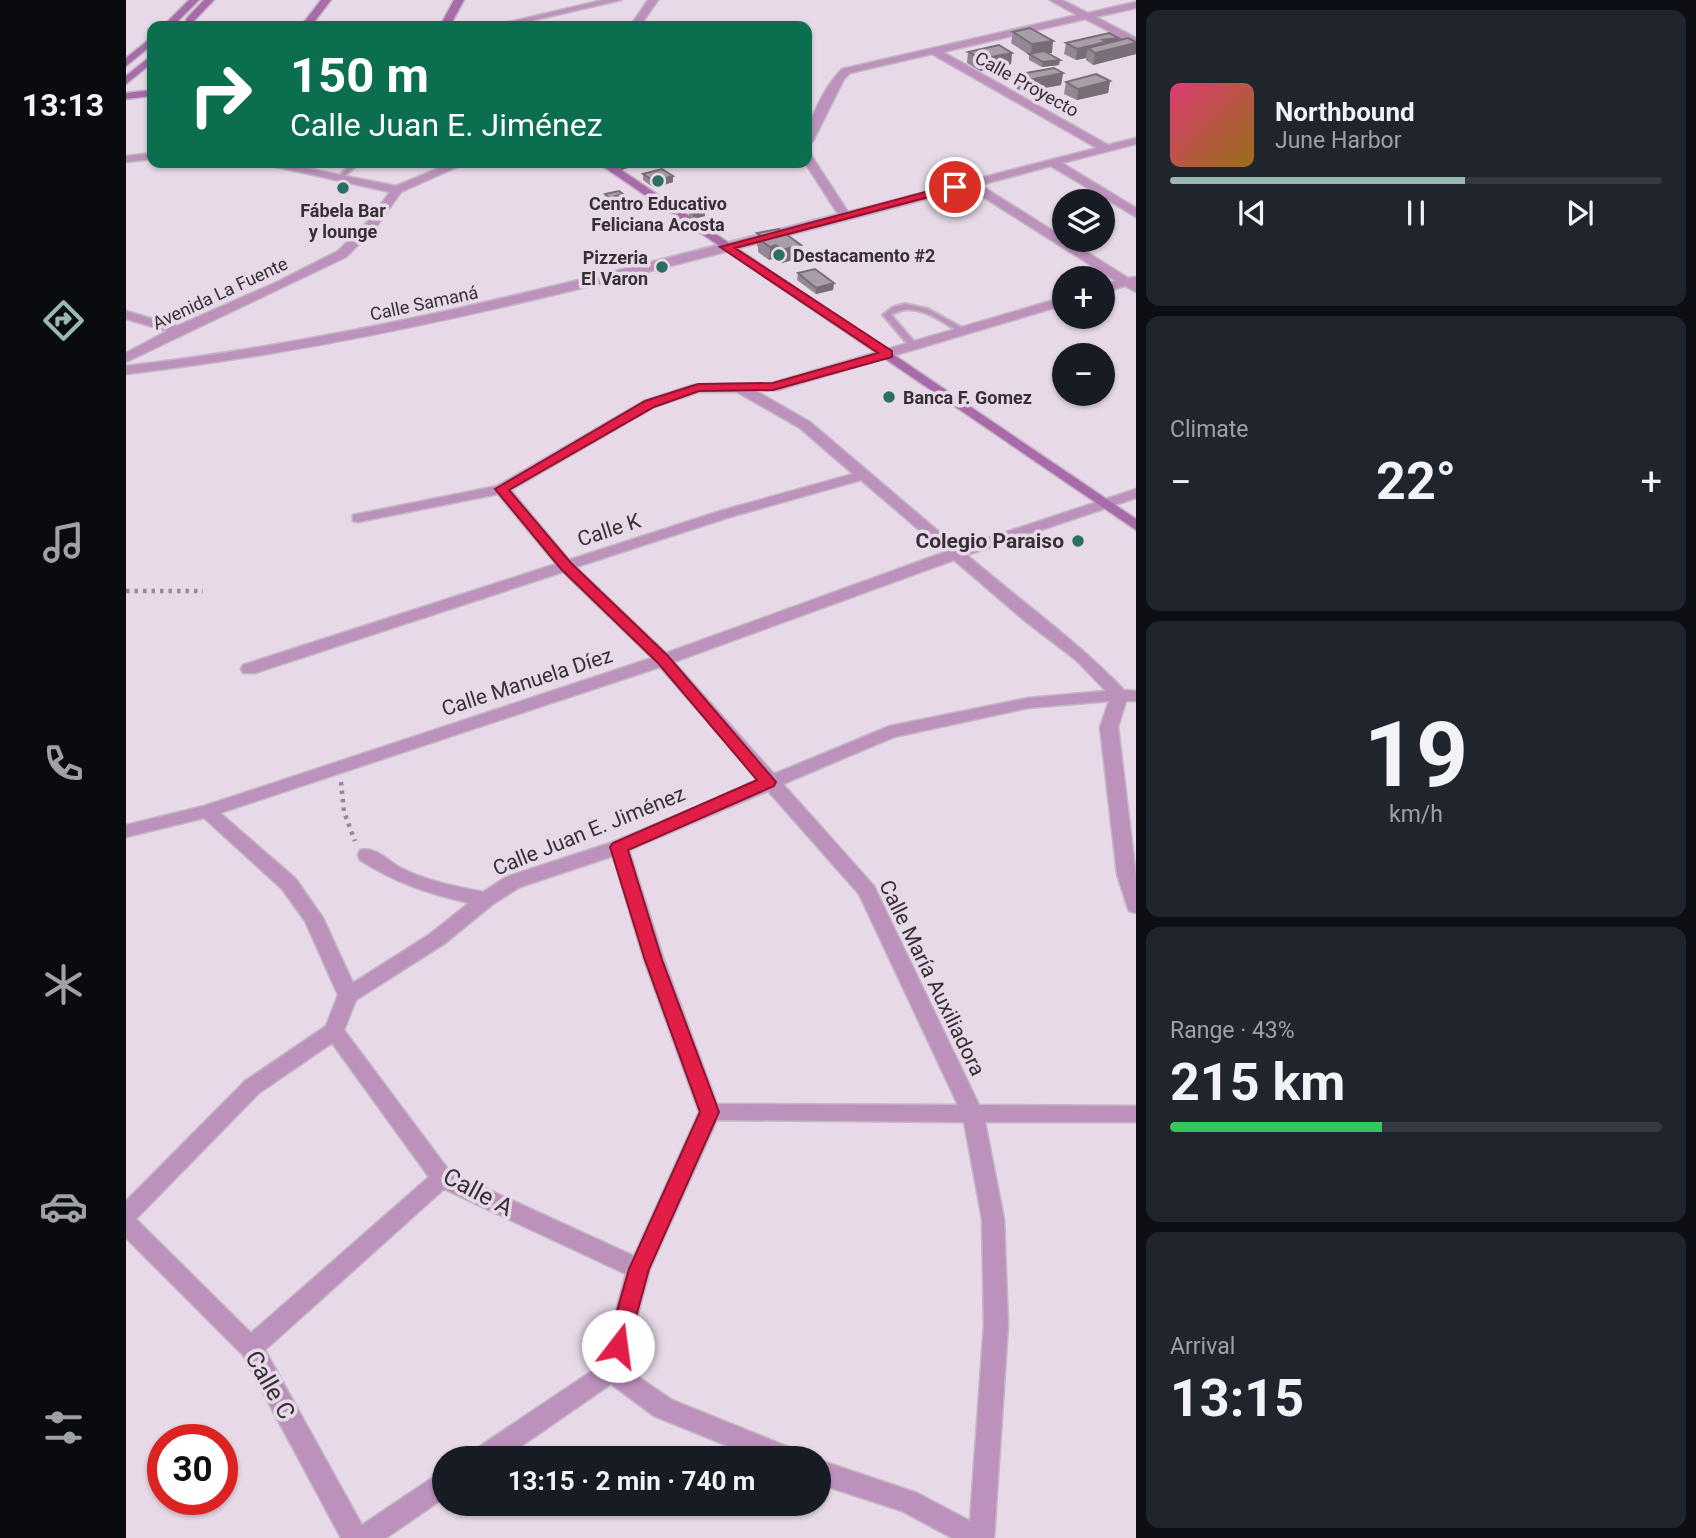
<!DOCTYPE html>
<meta charset="utf-8">
<style>
body{margin:0;font-family:Roboto,sans-serif;background:#20242c;color:#f1f3f6;height:100vh;display:flex;flex-direction:column;font-size:26px;white-space:nowrap}
*{box-sizing:border-box;margin:0}
p{font-size:23px;color:#9ea1a6}
.icon{flex:none;width:38px;height:38px;fill:none;stroke:currentColor;stroke-width:2;stroke-linecap:round;stroke-linejoin:round}
.map{position:relative;flex:1;overflow:hidden}
.details{display:flex;flex-direction:column;gap:10px;padding:10px;background:#0d0f14;width:560px}
.details>*{flex:none}
.banner{position:absolute;left:21px;top:21px;width:665px;height:147px;border-radius:14px;box-shadow:0 2px 5px #0004;background:#0b6e4f;color:#fff;overflow:hidden}
.fabs{position:absolute;left:926px;top:189px;display:grid;gap:14px}
.fabs a{display:grid;place-items:center;width:63px;height:63px;border-radius:50%;background:#171b24;box-shadow:0 2px 5px #0004;font-size:35px}
.speed{position:absolute;left:21px;top:1424px;display:flex;gap:14px;font-size:35px;font-weight:700;text-align:center}
.speed>*{display:grid;place-content:center;width:91px;height:91px;border-radius:50%;background:#171b24;box-shadow:0 2px 5px #0004;line-height:1}
.speed .limit{border:10px solid #d22;background:#fff;color:#111}
.pin{position:absolute;display:grid;place-items:center;width:60px;height:60px;color:#fff;margin:-30px;border:4px solid #fff;border-radius:50%;box-shadow:0 2px 7px #0007}
.me{position:absolute;width:77px;margin:-38px;rotate:15deg;stroke-linejoin:round;filter:drop-shadow(0 0 5px #0008)}
.turn{display:flex;align-items:center;gap:24px;height:147px;padding:0 28px;font-size:32px}
.turn .icon{width:91px;height:91px;stroke-width:2.5}
.turn b{display:block;font-size:49px;line-height:60px}
.big{font-size:52px;font-weight:700;line-height:1.1}
.details .card{flex:1;display:flex;flex-direction:column;justify-content:center;gap:10px;min-width:0;padding:0 24px;border-radius:14px;background:#20242c}
.details .dial{align-items:center;gap:0}
.dial b{font-size:91px;line-height:1}
.song{display:flex;align-items:center;gap:21px}
.cover{width:84px;height:84px;border-radius:10px;background:linear-gradient(135deg,hsl(340 70% 55%),hsl(40 70% 35%))}
.played{height:7px;border-radius:4px;background:linear-gradient(90deg,#98b8b2 60%,#363941 60%)}
.keys{display:flex;justify-content:space-around;direction:ltr}
.heat{display:flex;justify-content:space-between;align-items:center;font-size:38px;direction:ltr}
.charge{height:10px;border-radius:5px;background:linear-gradient(90deg,#34c759 43%,#363941 0)}
.trip{position:absolute;left:306px;top:1446px;width:399px;height:70px;border-radius:35px;background:#171b24;box-shadow:0 2px 5px #0004;font-weight:700;line-height:70px;text-align:center}
main{display:flex;flex:1;min-height:0}
.menu{display:flex;flex-direction:column;width:126px;justify-content:space-around;align-items:center;background:#090b0e;color:#9ea1a6}
.menu .icon{width:49px;height:49px}
.menu .active{color:#98b8b2}
.menu b{font-size:32px;color:#f1f3f6}
.map>svg:first-child{display:block}
.lines{fill:none;stroke-linecap:round;stroke-linejoin:round}
.lane-casing{stroke:#c4b7c4;stroke-width:4}
.street-casing{stroke:#c4b7c4;stroke-width:3}
.secondary-casing{stroke:#c4b7c4;stroke-width:3}
.path{stroke:#958b95;stroke-width:4.5;stroke-dasharray:3.5 5;stroke-linecap:butt}
.lane{fill:#bc91bc;fill-rule:evenodd}
.street{fill:#bc91bc;fill-rule:evenodd}
.secondary{fill:#a96aaa;fill-rule:evenodd}
.wall{fill:#928792}
.shaded-wall{fill:#776e77}
.building{fill:#aa9daa;stroke:#776e77;stroke-width:2}
.route{fill:#e11d48;stroke:#92132f;stroke-width:2}
.poi-dot{fill:#2c6f60;stroke:#e7d9e7;stroke-width:2.5}
.labels{text-anchor:middle;dominant-baseline:central;stroke-width:7;stroke-linejoin:round;paint-order:stroke}
.far-street-label{font-size:18px;fill:#363036;stroke:#e7d9e7}
.far-poi-label{font-size:18px;font-weight:bold;fill:#363036;stroke:#e7d9e7}
.street-label{font-size:21px;fill:#363036;stroke:#e7d9e7}
.poi-label{font-size:21px;font-weight:bold;fill:#363036;stroke:#e7d9e7;text-anchor:end}
.near-street-label{font-size:24px;fill:#363036;stroke:#e7d9e7}
</style>
<main>
<nav class="menu">
<b>13:13</b>
<svg class="icon active" aria-label="directions" viewBox="0 0 24 24"><path d="M12 3l9 9-9 9-9-9zM9 14v-3h6M13 9l2 2-2 2"/></svg>
<svg class="icon" aria-label="music" viewBox="0 0 24 24"><path d="M9 18V5l10-2v13"/><circle cx="6" cy="18" r="3"/><circle cx="16" cy="16" r="3"/></svg>
<svg class="icon" aria-label="phone" viewBox="0 0 24 24"><path d="M5 4h4l2 5-3 2q2 4 5 5l2-3 5 2v4C11 20 4 13 5 4z"/></svg>
<svg class="icon" aria-label="climate" viewBox="0 0 24 24"><path d="M12 3v18M4 7l16 10M4 17L20 7"/></svg>
<svg class="icon" aria-label="car" viewBox="0 0 24 24"><path d="M5 17H2v-5l4-1 3-4h7l3 4 3 1v5h-3M9 17h6M6 11h13"/><circle cx="7" cy="17" r="2"/><circle cx="17" cy="17" r="2"/></svg>
<svg class="icon" aria-label="filters" viewBox="0 0 24 24"><path d="M4 7h16M4 17h16"/><circle cx="9" cy="7" r="2"/><circle cx="15" cy="17" r="2"/></svg>
</nav>
<div class="map">
<svg width="1010" height="1538" viewBox="0 0 1010 1538">
<rect width="100%" height="100%" fill="#e7d9e7"/>
<g class="lines">
<!-- lane casing -->
<g class="lane-casing">
<path id="lane" d="M 226,163 L 233,163 L 216,179 L 212,179 L 212,177 Z
M 779,304 L 802,309 L 842,331 L 838,333 L 835,333 C 815,321 788,299 765,315 L 792,346 L 791,348 L 785,348 L 757,315 L 767,307 Z"/>
</g>
<!-- street casing -->
<g class="street-casing">
<path id="street" d="M 477,0 L 495,0 L 383,26 L 366,26 Z
M 522,0 L 532,0 L 514,26 L 504,26 Z
M 924,0 L 936,0 L 962,13 L 1010,2 L 1010,8 L 970,17 L 1010,38 L 1010,45 L 959,19 L 817,52 L 982,145 L 1010,138 L 1010,144 L 936,163 L 1010,208 L 1010,217 L 925,166 L 854,185 L 1002,278 L 1010,277 L 1010,292 L 999,286 L 976,293 L 976,285 L 990,281 L 843,188 C 564,260 287,341 0,374 L 0,366 C 242,338 476,275 712,214 L 679,163 L 681,154 L 685,155 L 722,212 L 971,148 L 806,54 L 724,73 L 718,79 L 687,141 L 681,144 C 681,121 699,86 716,69 L 951,15 Z
M 26,153 L 26,159 L 0,162 L 0,156 Z
M 133,163 L 154,163 L 270,186 L 325,163 L 340,163 L 275,192 L 251,226 L 220,257 L 0,362 L 0,353 L 41,331 L 0,319 L 0,311 L 51,326 L 151,282 L 212,251 L 243,220 L 264,192 Z
M 938,297 L 938,305 L 652,390 L 630,391 L 684,422 L 832,548 L 1010,489 L 1010,498 L 841,555 C 893,600 950,640 998,690 L 1010,691 L 1010,701 L 1000,701 L 992,727 L 1010,876 L 1010,913 L 1003,911 L 1001,906 L 991,874 L 974,727 L 983,701 L 902,708 L 768,737 L 657,784 L 748,886 L 853,1105 L 1010,1106 L 1010,1122 L 859,1122 L 878,1219 L 882,1325 L 868,1538 L 826,1538 L 776,1511 L 693,1484 L 693,1460 L 791,1493 L 844,1521 L 858,1325 L 856,1219 L 838,1122 L 591,1120 L 524,1269 L 498,1367 L 546,1400 L 670,1450 L 673,1458 L 632,1458 L 528,1416 L 485,1384 L 378,1458 L 345,1458 L 348,1450 L 475,1365 L 500,1274 L 318,1189 L 139,1350 L 236,1525 L 309,1476 L 318,1472 L 318,1498 L 260,1538 L 215,1538 L 117,1355 L 0,1238 L 0,1201 L 119,1081 L 200,1026 L 212,995 L 179,921 L 156,889 L 78,818 L 0,837 L 0,825 L 78,806 L 526,658 L 437,572 L 129,673 L 117,673 L 115,669 L 117,665 L 430,564 L 372,494 L 232,522 L 227,521 L 227,515 L 371,486 L 518,401 L 567,385 L 646,383 ZM 573,392 L 611,392 L 674,428 L 727,474 L 594,511 L 443,560 L 385,490 L 528,407 ZM 735,480 L 819,552 L 540,653 L 450,567 L 604,517 ZM 828,560 L 899,621 L 950,660 L 980,691 L 902,698 L 764,726 L 648,774 L 548,662 ZM 534,667 L 634,781 L 487,842 L 380,877 L 357,892 C 328,886 300,881 273,867 C 261,860 249,846 234,850 L 232,855 L 234,860 C 268,882 303,894 343,903 L 304,934 L 227,983 L 197,918 L 170,879 L 94,813 ZM 642,791 L 733,894 L 832,1105 L 591,1104 L 538,960 L 503,850 ZM 487,856 L 518,960 L 573,1112 L 508,1256 L 324,1172 L 218,1030 L 230,1000 L 318,944 L 367,904 L 394,887 ZM 206,1043 L 303,1177 L 125,1333 L 10,1219 L 133,1093 Z"/>
</g>
<!-- secondary casing -->
<g class="secondary-casing">
<path id="secondary" d="M 63,0 L 73,0 L 47,26 L 37,26 Z
M 78,0 L 88,0 L 66,23 L 60,23 L 60,19 Z
M 195,0 L 205,0 L 185,26 L 175,26 Z
M 328,0 L 338,0 L 324,26 L 314,26 Z
M 26,37 L 26,45 L 0,66 L 0,58 Z
M 26,55 L 26,63 L 0,84 L 0,76 Z
M 26,90 L 26,96 L 0,99 L 0,93 Z
M 472,163 L 485,163 L 1010,519 L 1010,530 Z"/>
</g>
<!-- path -->
<path class="path" d="M 0,591 L 77,591
M 215,782 L 218,812 L 229,841"/>
<!-- lane -->
<use href="#lane" class="lane"/>
<!-- street -->
<use href="#street" class="street"/>
<!-- secondary -->
<use href="#secondary" class="secondary"/>
</g>
<!-- wall -->
<path class="wall" d="M 887,32 L 926,53 L 922,53 L 933,65 L 916,67 L 903,60 L 903,55 L 885,43 Z
M 993,38 L 993,40 L 1010,42 L 1010,54 L 967,65 L 960,60 L 960,58 L 950,60 L 938,54 L 940,43 Z
M 842,52 L 886,53 L 885,64 L 854,71 L 841,63 Z
M 937,73 L 935,85 L 896,92 L 888,87 L 889,75 Z
M 984,81 L 982,93 L 951,100 L 938,94 L 940,82 Z
M 488,163 L 512,163 L 512,165 L 495,170 L 488,165 Z
M 517,174 L 547,182 L 528,188 L 517,180 Z
M 479,194 L 497,201 L 483,204 L 479,201 Z
M 563,210 L 579,216 L 567,219 L 563,216 Z
M 631,233 L 674,258 L 656,263 L 649,258 L 643,260 L 632,252 L 632,247 L 631,246 Z
M 672,273 L 708,283 L 707,290 L 690,294 L 671,280 Z"/>
<!-- shaded-wall -->
<path class="shaded-wall" d="M 993,38 L 992,48 L 1010,43 L 1010,54 L 967,65 L 969,53 L 962,48 L 960,58 L 950,60 L 951,49 L 977,40 Z
M 927,41 L 926,53 L 906,55 L 905,54 L 906,44 Z
M 886,53 L 885,64 L 854,71 L 856,59 Z
M 934,60 L 933,65 L 916,67 L 917,62 Z
M 937,73 L 935,85 L 896,92 L 898,81 Z
M 984,81 L 982,93 L 951,100 L 952,89 Z
M 495,163 L 512,163 L 512,165 L 495,170 Z
M 547,176 L 547,182 L 528,188 L 528,181 Z
M 497,194 L 497,201 L 483,204 L 483,198 Z
M 579,210 L 579,216 L 567,219 L 567,213 Z
M 650,245 L 649,258 L 643,260 L 644,247 Z
M 675,245 L 674,258 L 656,263 L 656,250 Z
M 708,283 L 707,290 L 690,294 L 690,288 Z"/>
<!-- building -->
<path class="building" d="M 904,28 L 927,41 L 906,44 L 887,32 Z
M 983,33 L 993,38 L 977,40 L 980,42 L 951,49 L 940,43 Z
M 1002,38 L 1010,42 L 1010,43 L 969,53 L 962,48 Z
M 873,45 L 886,53 L 856,59 L 842,52 Z
M 918,51 L 934,60 L 917,62 L 903,54 Z
M 928,68 L 937,73 L 898,81 L 889,75 Z
M 970,74 L 984,81 L 952,89 L 940,82 Z
M 536,169 L 547,176 L 528,181 L 517,174 Z
M 493,191 L 497,194 L 483,198 L 479,194 Z
M 575,206 L 579,210 L 567,213 L 563,210 Z
M 653,229 L 675,245 L 656,250 L 650,245 L 644,247 L 633,239 L 638,238 L 631,233 Z
M 689,269 L 708,283 L 690,288 L 672,273 Z"/>
<!-- route -->
<path class="route" d="M 829,184 L 835,187 L 833,189 L 609,248 L 766,351 L 766,357 L 647,390 L 573,391 L 528,407 L 383,490 L 445,563 L 542,656 L 650,782 L 648,786 L 502,850 L 536,960 L 593,1112 L 523,1269 L 502,1346 L 499,1353 L 492,1355 L 484,1353 L 481,1346 L 503,1269 L 574,1112 L 519,960 L 484,847 L 487,843 L 631,780 L 532,663 L 435,569 L 369,489 L 519,401 L 572,384 L 647,383 L 752,353 L 594,247 Z"/>
<!-- markers -->
<g class="poi-dot">
<circle cx="532" cy="181" r="7"/>
<circle cx="217" cy="188" r="7"/>
<circle cx="653" cy="255" r="7"/>
<circle cx="536" cy="267" r="7"/>
<circle cx="763" cy="397" r="7"/>
<circle cx="952" cy="541" r="7"/>
</g>
<g class="labels">
<!-- far-street labels -->
<g class="far-street-label">
<text transform="translate(901 84) rotate(29)">Calle Proyecto</text>
<text transform="translate(94 293) rotate(-25)">Avenida La Fuente</text>
<text transform="translate(298 303) rotate(-12)">Calle Samaná</text>
</g>
<!-- far-poi labels -->
<g class="far-poi-label">
<text x="532" y="203">Centro Educativo<tspan x="532" dy="21">Feliciana Acosta</tspan></text>
<text x="217" y="210">Fábela Bar<tspan x="217" dy="21">y lounge</tspan></text>
<text x="667" y="255" text-anchor="start">Destacamento #2</text>
<text x="522" y="257" text-anchor="end">Pizzeria<tspan x="522" dy="21">El Varon</tspan></text>
<text x="777" y="397" text-anchor="start">Banca F. Gomez</text>
</g>
<!-- street labels -->
<g class="street-label">
<text transform="translate(483 530) rotate(-18)">Calle K</text>
<text transform="translate(401 682) rotate(-18)">Calle Manuela Díez</text>
<text transform="translate(463 831) rotate(-22)">Calle Juan E. Jiménez</text>
<text transform="translate(806 978) rotate(64)">Calle María Auxiliadora</text>
</g>
<!-- poi labels -->
<g class="poi-label">
<text x="938" y="541">Colegio Paraiso</text>
</g>
<!-- near-street labels -->
<g class="near-street-label">
<text transform="translate(352 1192) rotate(28)">Calle A</text>
<text transform="translate(144 1385) rotate(60)">Calle C</text>
</g>
</g>
</svg>
<div class="fabs">
<a><svg class="icon" aria-label="layers" viewBox="0 0 24 24"><path d="M12 4l9 5-9 5-9-5zM3 14l9 5 9-5"/></svg></a>
<a>+</a>
<a>−</a>
</div>
<div class="speed"><div class="limit">30</div></div>
<div class="pin" style="left:829px;top:187px;background:#d93025"><svg class="icon" aria-label="arrive" viewBox="0 0 24 24"><path d="M6 21V4h12l-3 4 3 4H6"/></svg></div>
<svg class="me" style="left:492px;top:1346px" viewBox="-20 -20 40 40"><circle r="19" fill="#fff"/><path d="M0-13L10 11 0 6-10 11z" fill="#e11d48"/></svg>
<div class="trip">13:15 · 2 min · 740 m</div>
<div class="banner">
<div class="turn"><svg class="icon" aria-label="right" viewBox="0 0 24 24"><path d="M7 20v-9h11M14 6l5 5-5 5"/></svg><div><b>150 m</b>Calle Juan E. Jiménez</div></div>
</div>
</div>
<section class="details">
<div class="card">
<div class="song"><i class="cover"></i><div><b>Northbound</b><p>June Harbor</p></div></div>
<div class="played"></div>
<div class="keys"><svg class="icon" aria-label="previous" viewBox="0 0 24 24"><path d="M18 5L8 12l10 7zM5 5v14"/></svg><svg class="icon" aria-label="pause" viewBox="0 0 24 24"><path d="M8 5v14M16 5v14"/></svg><svg class="icon" aria-label="next" viewBox="0 0 24 24"><path d="M6 5l10 7-10 7zM19 5v14"/></svg></div>
</div>
<div class="card"><p>Climate</p>
<div class="heat"><a>−</a><b class="big">22°</b><a>+</a></div>
</div>
<div class="card dial"><b>19</b><p>km/h</p></div>
<div class="card"><p>Range · 43%</p><b class="big">215 km</b><div class="charge"></div></div>
<div class="card"><p>Arrival</p><b class="big">13:15</b></div>
</section>
</main>
